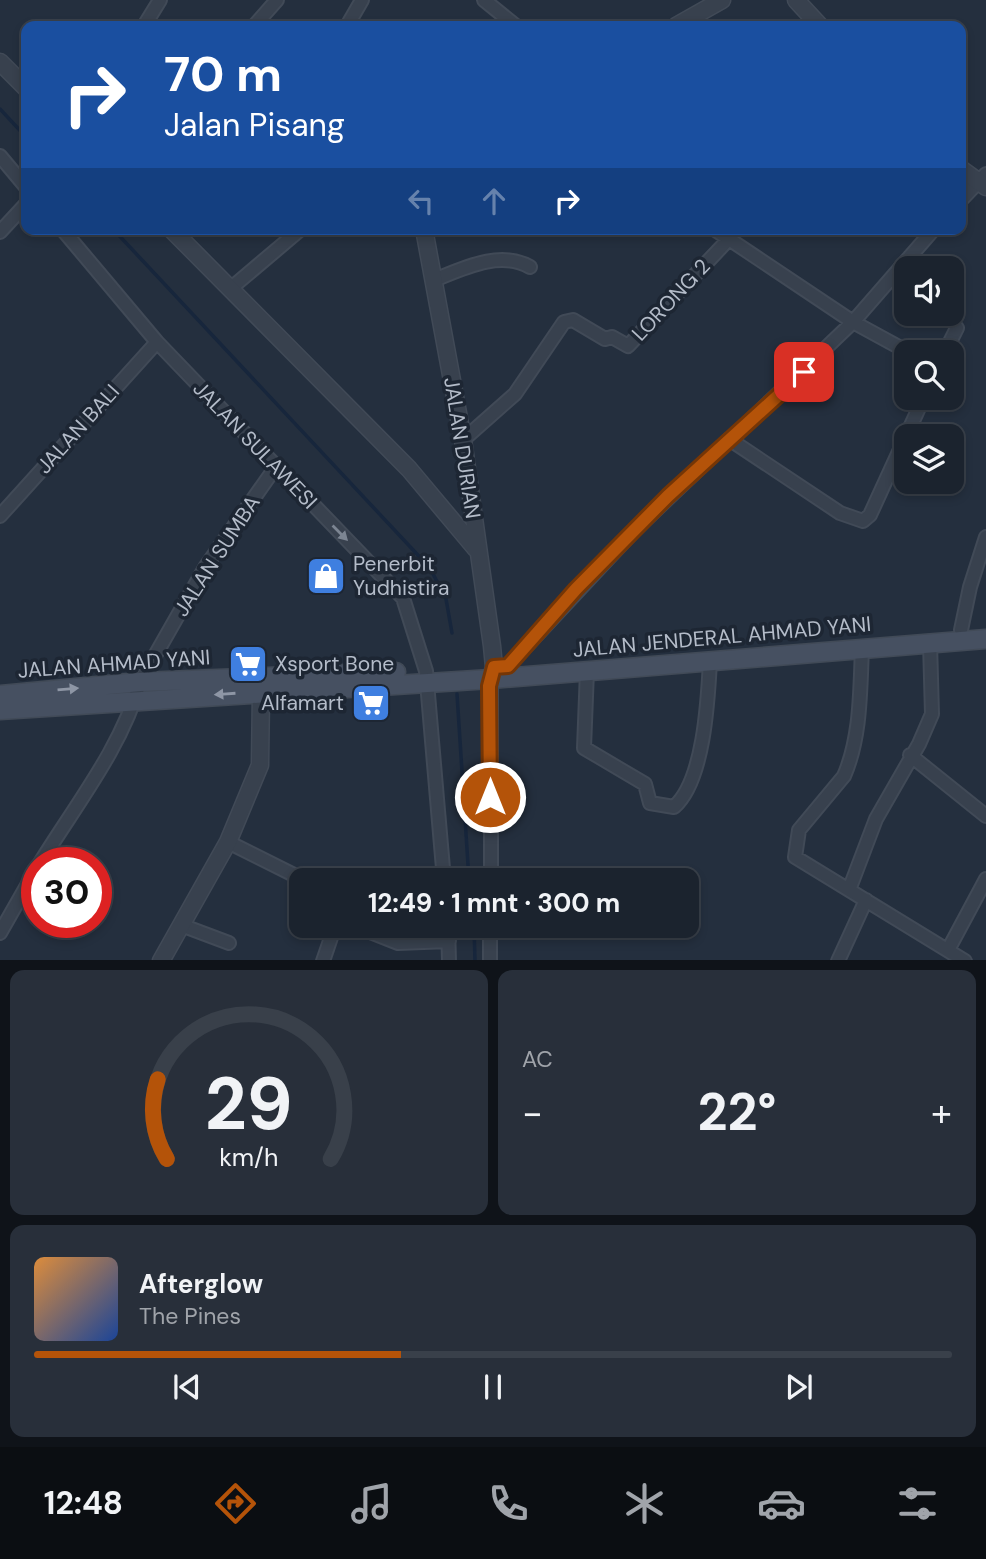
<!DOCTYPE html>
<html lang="id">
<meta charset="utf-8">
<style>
body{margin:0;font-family:"DM Sans",sans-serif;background:#282f3a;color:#f1f3f6;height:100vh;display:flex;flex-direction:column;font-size:26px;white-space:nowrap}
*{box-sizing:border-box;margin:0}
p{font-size:23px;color:#a0a4aa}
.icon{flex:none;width:38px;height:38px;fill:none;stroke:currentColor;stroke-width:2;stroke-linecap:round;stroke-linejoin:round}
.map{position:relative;height:960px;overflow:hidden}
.side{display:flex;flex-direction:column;gap:10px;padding:10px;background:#0f1319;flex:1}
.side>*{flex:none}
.top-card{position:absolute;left:21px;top:21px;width:945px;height:214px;border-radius:14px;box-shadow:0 4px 10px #0003,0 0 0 2px #39404a;background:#1a4fa0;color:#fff;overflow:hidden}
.fabs{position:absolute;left:894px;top:256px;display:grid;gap:14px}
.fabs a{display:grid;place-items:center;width:70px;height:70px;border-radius:14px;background:#1b232e;box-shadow:0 4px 10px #0003,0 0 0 2px #39404a;font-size:35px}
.speed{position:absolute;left:21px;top:847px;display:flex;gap:14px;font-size:35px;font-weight:700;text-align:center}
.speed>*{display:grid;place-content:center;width:91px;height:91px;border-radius:50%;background:#1b232e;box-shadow:0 4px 10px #0003,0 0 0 2px #39404a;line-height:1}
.speed .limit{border:10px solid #d22;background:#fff;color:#111}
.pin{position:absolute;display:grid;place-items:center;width:60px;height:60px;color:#fff;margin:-30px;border-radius:14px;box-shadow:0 4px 10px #0006}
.me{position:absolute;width:77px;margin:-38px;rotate:0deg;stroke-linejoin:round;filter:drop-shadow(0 0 5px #0008)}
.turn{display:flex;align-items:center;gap:24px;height:147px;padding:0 28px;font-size:32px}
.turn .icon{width:91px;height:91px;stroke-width:2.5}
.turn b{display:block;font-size:49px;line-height:60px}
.lanes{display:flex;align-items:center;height:66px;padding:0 28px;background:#0003;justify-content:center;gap:35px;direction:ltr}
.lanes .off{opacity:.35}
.big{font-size:52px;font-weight:700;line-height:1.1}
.side .tile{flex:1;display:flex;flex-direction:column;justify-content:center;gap:10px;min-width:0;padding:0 24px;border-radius:14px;background:#282f3a}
.side .dial{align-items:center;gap:0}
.dial svg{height:182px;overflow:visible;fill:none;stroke:#39404a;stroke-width:7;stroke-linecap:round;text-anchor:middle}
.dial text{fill:#f1f3f6;stroke:none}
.song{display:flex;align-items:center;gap:21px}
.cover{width:84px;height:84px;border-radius:10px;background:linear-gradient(135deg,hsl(30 70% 55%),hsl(220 70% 35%))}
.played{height:7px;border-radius:4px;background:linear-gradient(90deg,#b45309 40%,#39404a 40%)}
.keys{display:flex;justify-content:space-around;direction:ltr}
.heat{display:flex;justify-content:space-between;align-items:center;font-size:38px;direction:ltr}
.side .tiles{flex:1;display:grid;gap:10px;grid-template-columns:1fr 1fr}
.tile:last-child{grid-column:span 2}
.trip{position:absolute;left:289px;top:868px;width:410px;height:70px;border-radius:14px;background:#1b232e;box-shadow:0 4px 10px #0003,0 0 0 2px #39404a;font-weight:700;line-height:70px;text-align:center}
.dock{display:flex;height:112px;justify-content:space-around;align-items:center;background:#0b0e12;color:#a0a4aa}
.dock .icon{width:49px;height:49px}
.dock .on{color:#b45309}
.dock b{font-size:32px;color:#f1f3f6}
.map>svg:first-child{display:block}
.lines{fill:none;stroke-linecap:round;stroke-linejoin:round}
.stream{stroke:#17263c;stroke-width:3.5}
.minor-casing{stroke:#414a57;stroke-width:16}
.tertiary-casing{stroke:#414a57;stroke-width:19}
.secondary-casing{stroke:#414a57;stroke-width:21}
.minor{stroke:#38414e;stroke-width:12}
.tertiary{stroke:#38414e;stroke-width:16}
.secondary{stroke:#465061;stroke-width:18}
.oneway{fill:#7c8592}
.oneway2{fill:#8e96a5}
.route-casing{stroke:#753606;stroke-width:18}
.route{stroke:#b45309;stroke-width:12}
.labels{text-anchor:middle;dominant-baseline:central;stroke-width:7;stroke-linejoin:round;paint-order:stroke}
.street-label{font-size:21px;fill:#b4bcc9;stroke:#1d2633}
.poi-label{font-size:21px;fill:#b4bcc9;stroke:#1d2633;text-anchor:start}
</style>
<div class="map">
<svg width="986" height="961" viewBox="0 0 986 961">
<rect width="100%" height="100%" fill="#242f3e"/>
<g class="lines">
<!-- stream -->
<path class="stream" d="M 0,109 L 26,137
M 113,229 L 430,568 L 446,599 L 452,633
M 457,694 L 469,880
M 474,926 L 475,961"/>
<!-- minor casing -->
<g class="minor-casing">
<path id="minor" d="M 484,0 L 516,26
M 144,26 L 160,0
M 254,26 L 277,0
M 347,26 L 362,0
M 0,156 L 26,187
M 961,200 L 986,174
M 62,229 L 157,342 L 403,598 L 426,671 L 444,880
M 714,229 L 853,322 L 908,352
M 0,232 L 26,204
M 434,280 C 464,268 500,250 530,267
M 230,289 L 301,229
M 945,352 L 957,328
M 729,439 L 840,513 L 863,521 L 870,515 L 924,397
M 463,440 L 515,394 L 564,322 L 573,320 L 605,339 L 612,337 L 628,346 L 728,240
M 0,516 L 157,342
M 961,630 L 970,587 L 986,537
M 862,649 C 860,691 861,737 844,776 L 799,830 L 795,857 L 965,961
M 508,666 L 634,531 L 853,322 L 934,229
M 587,671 L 584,748 L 645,784 L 650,803 L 674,807 C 704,781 708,700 710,661
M 491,679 L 491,880
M 910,755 L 986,816
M 228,842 L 304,880
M 40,863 C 75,806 122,747 140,682 L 206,566 L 275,468
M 849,890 L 876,819 L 919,744 L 932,714 L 930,643
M 181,925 L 229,943
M 355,926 L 398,943 L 449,941
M 448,926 L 449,961
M 0,933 L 37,868
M 948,950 L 986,879
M 323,961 L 335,926
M 490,961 L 490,926
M 838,961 L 866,900"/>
</g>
<!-- tertiary casing -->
<g class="tertiary-casing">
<path id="tertiary" d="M 796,0 L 820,26
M 676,26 L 722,0
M 0,62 L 26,88
M 961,169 L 986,187
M 171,229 L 409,469 L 476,549
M 424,229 L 463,440 L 492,646 L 494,667 L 491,679
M 161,961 L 228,842 L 260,765 L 261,692"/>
</g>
<!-- secondary casing -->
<g class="secondary-casing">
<path id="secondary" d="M 0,695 L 140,682 L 396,672
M 0,710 L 491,679 L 986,639"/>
</g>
<!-- minor -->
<use href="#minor" class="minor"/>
<!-- tertiary -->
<use href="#tertiary" class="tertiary"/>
<!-- secondary -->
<use href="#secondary" class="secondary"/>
</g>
<!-- one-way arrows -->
<defs><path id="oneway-solid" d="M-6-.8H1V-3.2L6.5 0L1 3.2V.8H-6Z" transform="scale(1.75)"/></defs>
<use class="oneway" href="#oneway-solid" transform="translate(340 533) rotate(45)"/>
<g class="oneway2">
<use href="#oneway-solid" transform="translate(68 689) rotate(-5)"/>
<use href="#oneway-solid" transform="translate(225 694) rotate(176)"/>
</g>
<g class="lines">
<!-- route casing -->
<g class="route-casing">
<path id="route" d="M 490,797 L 489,686 L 494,667 L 508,666 L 576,589 L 668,496 L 804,372"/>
</g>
<!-- route -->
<use href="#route" class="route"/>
</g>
<!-- icons -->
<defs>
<g id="shop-square" transform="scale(2.0125)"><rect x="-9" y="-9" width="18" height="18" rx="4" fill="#3f7fe0" stroke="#1d2633"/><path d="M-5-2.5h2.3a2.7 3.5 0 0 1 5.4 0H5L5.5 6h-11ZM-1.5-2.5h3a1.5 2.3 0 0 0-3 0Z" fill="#fff"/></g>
<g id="supermarket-square" transform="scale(2.0125)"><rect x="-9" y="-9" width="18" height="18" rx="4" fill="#3f7fe0" stroke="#1d2633"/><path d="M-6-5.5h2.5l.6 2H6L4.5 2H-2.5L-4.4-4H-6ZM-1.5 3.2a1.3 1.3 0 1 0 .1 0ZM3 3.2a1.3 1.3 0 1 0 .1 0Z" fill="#fff"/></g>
</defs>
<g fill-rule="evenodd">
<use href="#shop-square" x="326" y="576"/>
<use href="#supermarket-square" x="248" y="664"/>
<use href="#supermarket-square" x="371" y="703"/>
</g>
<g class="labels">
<!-- street labels -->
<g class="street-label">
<text transform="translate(671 300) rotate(-47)">LORONG 2</text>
<text transform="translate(78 429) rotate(-48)">JALAN BALI</text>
<text transform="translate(255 445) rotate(46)">JALAN SULAWESI</text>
<text transform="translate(462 448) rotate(81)">JALAN DURIAN</text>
<text transform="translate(217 556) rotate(-57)">JALAN SUMBA</text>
<text transform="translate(722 637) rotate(-5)">JALAN JENDERAL AHMAD YANI</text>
<text transform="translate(114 664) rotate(-4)">JALAN AHMAD YANI</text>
</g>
<!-- poi labels -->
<g class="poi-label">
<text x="353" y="564">Penerbit<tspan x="353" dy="24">Yudhistira</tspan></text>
<text x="275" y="664">Xsport Bone</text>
<text x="344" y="703" text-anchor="end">Alfamart</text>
</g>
</g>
</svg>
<div class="fabs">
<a><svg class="icon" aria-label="sound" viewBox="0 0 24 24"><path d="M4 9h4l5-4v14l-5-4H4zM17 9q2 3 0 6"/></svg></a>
<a><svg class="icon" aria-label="search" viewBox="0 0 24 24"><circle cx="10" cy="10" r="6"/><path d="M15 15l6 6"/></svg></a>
<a><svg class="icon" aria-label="layers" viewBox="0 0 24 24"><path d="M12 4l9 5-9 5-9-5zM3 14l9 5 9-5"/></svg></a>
</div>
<div class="speed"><div class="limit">30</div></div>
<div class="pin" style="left:804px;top:372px;background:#d93025"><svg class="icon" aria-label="arrive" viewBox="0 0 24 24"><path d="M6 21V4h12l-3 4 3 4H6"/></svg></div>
<svg class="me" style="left:490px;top:797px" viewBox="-20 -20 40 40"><circle r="17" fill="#b45309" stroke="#fff" stroke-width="3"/><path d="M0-11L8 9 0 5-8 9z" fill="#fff"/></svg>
<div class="trip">12:49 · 1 mnt · 300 m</div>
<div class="top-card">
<div class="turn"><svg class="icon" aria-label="right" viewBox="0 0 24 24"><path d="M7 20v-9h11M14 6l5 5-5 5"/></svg><div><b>70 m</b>Jalan Pisang</div></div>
<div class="lanes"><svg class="icon off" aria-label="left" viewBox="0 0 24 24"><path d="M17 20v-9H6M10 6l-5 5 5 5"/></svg><svg class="icon off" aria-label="ahead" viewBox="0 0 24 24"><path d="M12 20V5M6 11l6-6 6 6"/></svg><svg class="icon" aria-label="right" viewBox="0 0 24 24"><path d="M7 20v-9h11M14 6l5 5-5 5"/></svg></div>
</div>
</div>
<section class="side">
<div class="tiles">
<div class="tile dial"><svg viewBox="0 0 100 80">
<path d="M14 69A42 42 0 1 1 86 69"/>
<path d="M14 69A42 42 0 0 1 10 34" stroke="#b45309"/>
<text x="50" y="56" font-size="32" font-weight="700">29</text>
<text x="50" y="72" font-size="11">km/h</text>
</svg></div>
<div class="tile"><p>AC</p>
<div class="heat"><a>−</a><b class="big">22°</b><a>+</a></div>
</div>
<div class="tile">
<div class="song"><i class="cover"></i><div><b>Afterglow</b><p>The Pines</p></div></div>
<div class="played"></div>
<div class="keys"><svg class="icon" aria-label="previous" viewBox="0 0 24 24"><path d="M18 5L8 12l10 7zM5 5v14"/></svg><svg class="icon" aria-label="pause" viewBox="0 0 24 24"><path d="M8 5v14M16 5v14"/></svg><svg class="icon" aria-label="next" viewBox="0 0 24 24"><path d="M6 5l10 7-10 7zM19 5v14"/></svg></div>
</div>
</div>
</section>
<nav class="dock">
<b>12:48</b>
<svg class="icon on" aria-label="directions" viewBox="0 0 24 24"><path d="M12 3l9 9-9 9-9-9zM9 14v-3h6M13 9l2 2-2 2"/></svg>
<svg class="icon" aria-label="music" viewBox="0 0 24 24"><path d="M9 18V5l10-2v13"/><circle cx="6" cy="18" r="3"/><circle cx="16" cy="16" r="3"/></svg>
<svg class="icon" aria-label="phone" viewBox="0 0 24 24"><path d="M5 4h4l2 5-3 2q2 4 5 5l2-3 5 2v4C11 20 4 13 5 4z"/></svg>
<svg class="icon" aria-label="climate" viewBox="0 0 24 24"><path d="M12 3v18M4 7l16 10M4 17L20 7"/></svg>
<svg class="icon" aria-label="car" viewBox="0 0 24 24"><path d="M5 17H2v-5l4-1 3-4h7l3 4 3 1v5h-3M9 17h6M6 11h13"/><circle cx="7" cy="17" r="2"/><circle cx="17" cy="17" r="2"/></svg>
<svg class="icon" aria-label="filters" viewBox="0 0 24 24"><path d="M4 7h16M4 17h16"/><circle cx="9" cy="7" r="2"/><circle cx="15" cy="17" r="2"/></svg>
</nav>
